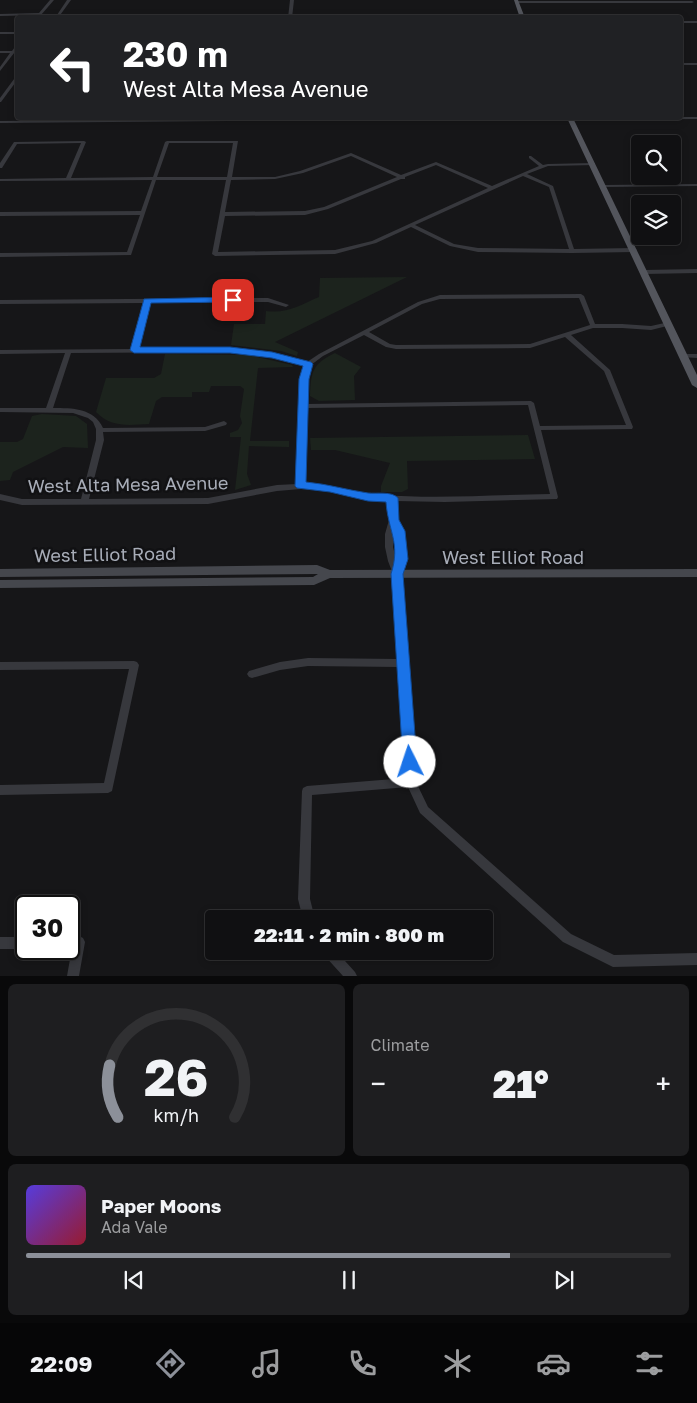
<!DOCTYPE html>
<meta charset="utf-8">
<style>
body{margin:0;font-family:"Golos Text",sans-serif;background:#1e1e20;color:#f1f3f6;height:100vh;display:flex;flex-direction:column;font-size:19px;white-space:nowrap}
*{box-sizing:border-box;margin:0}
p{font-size:16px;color:#9c9d9f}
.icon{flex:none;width:28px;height:28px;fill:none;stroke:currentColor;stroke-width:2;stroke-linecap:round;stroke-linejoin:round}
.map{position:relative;height:976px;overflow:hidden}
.drawer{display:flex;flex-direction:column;gap:8px;padding:8px;background:#09090a;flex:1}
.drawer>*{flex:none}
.guide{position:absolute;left:15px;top:15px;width:668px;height:105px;border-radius:5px;box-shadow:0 2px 8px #0003,0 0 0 1px #303032;background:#202124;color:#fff;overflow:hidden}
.controls{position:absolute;left:631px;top:135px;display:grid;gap:10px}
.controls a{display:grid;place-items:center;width:50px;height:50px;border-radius:5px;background:#101012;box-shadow:0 2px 8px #0003,0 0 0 1px #303032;font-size:25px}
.speed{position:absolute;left:15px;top:895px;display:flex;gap:10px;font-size:25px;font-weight:700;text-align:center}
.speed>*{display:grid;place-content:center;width:65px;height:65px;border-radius:50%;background:#101012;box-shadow:0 2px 8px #0003,0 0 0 1px #303032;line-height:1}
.speed .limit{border:2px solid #111;border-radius:8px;background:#fff;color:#111}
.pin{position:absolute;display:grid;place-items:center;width:42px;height:42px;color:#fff;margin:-21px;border-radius:10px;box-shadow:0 2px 8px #0006}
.me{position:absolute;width:55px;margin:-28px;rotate:356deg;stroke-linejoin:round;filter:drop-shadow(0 0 4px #0008)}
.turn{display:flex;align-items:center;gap:18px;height:105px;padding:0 25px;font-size:22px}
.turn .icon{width:65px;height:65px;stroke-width:2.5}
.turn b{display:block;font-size:35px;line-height:42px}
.big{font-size:38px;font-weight:800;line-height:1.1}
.drawer .tile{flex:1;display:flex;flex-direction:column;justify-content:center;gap:8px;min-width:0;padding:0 18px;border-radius:8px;background:#1e1e20}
.drawer .dial{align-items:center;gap:0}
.dial svg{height:130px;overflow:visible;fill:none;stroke:#303032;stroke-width:7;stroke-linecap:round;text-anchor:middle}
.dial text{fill:#f1f3f6;stroke:none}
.song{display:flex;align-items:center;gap:15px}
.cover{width:60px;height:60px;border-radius:8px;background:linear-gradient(135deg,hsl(250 70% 55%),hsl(350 70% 35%))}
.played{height:5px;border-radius:2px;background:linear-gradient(90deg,#8c9099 75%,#303032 75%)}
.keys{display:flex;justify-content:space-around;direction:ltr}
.heat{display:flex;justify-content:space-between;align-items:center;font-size:28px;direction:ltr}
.drawer .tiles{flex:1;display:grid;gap:8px;grid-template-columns:1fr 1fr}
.tile:last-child{grid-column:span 2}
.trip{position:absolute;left:205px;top:910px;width:288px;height:50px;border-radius:5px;background:#101012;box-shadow:0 2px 8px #0003,0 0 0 1px #303032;font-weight:800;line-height:50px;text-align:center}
.tab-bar{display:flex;height:80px;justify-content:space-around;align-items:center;background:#060607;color:#9c9d9f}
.tab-bar .icon{width:35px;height:35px}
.tab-bar .selected{color:#8c9099}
.tab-bar b{font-size:22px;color:#f1f3f6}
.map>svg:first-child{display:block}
.green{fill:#1c231d}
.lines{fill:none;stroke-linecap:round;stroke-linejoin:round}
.street{fill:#37383d;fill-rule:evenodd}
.secondary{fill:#45474d;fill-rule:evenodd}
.primary{fill:#53555c;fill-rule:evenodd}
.route{fill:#1a73e8;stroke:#114b97}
.labels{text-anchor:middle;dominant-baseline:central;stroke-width:5;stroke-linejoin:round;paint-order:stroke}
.street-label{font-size:18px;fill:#a8adb8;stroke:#111113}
</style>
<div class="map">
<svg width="697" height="976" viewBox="0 0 697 976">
<rect width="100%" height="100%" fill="#161618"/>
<!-- green -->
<path class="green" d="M 407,277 L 275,342 L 298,352 L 297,356 L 281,351 L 231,345 L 234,324 L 265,324 L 266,311 C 287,314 300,305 319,297 L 320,278 Z
M 335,353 L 361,367 L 354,376 L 355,400 L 319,401 L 310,396 C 311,372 312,364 335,353 Z
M 165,354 L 248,355 L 292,365 L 293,367 L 258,368 L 250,441 L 289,441 L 289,447 L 249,446 L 247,474 L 251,485 L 235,490 L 241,437 L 230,437 L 230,433 L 238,430 L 242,423 L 240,416 L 244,389 L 240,386 L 211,386 L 209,392 L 192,392 L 192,397 L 162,397 L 156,401 L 149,424 C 129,425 111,428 96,412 L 106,378 L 154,378 L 161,374 Z
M 42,414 L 76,416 L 87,424 L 88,448 L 63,447 L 13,472 L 10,480 L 0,481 L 0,442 L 17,442 L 23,439 L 32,416 Z
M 528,435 L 535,459 L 407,461 L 408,489 L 402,492 L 381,492 L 381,486 L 390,463 L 335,450 L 311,450 L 310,438 Z"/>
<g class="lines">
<!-- street -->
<path class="street" d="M 50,0 L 54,0 L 41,15 L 0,16 L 0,14 L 39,13 Z
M 67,0 L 71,0 L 58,18 L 55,18 Z
M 290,0 L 294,0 L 292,18 L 288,18 Z
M 517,1 L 692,1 L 694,2 L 692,3 L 516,3 Z
M 680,21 L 697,21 L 697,23 L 680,23 Z
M 0,32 L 18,32 L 18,34 L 0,34 Z
M 17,44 L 18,48 L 0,71 L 0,67 L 10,53 L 0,53 L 0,51 L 12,51 Z
M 680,63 L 697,63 L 697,65 L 680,65 Z
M 17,75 L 18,79 L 1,102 L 0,102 L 0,98 Z
M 680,117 L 697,117 L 697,119 L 571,120 L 569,119 L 571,118 Z
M 354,118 L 444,118 L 442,119 L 0,123 L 0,121 Z
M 84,141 L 86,142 L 71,178 L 153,177 L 165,142 L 167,141 L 238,141 L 232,177 L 275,177 L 300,171 L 351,153 L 401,175 L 436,162 L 492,186 L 539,166 L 529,158 L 529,156 L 531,156 L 543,165 L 548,164 L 593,163 L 595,163 L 595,165 L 548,166 L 527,174 L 553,186 L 574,249 L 634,248 L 637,250 L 634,252 L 572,253 L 478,252 L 450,246 L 411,227 L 376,243 L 335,254 L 215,256 L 212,254 L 226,180 L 156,180 L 131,255 L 0,257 L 0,253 L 127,252 L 140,215 L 0,216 L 0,212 L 141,211 L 152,180 L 0,181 L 0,179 L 66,178 L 81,143 L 17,144 L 2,168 L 0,168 L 0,163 L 14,142 ZM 169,143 L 233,143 L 227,177 L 157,177 ZM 351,156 L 397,177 L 324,207 L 305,211 L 225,212 L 231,180 L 275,179 L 303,173 ZM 436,165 L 488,188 L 372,241 L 335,250 L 218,252 L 225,216 L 305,215 L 328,209 L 401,179 L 405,179 L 405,177 ZM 523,176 L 549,187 L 569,249 L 478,248 L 454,244 L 415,225 Z
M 697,184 L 697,186 L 604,187 L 602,186 L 604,185 Z
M 697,269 L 697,273 L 644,274 L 641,272 L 644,270 Z
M 581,294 L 584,296 L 595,324 L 622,324 L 651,326 L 669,322 L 672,324 L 671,325 L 651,330 L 622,328 L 593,328 L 571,335 L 610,370 L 633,427 L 632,429 L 541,430 L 558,497 L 557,499 L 445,502 L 396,501 L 397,520 L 403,531 L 406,559 L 401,574 L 407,661 L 409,663 L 408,665 L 416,782 L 428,807 L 571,934 L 614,955 L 697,953 L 697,965 L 613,967 L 563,942 L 420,813 L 408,787 L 312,795 L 310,899 L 315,919 L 303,919 L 298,899 L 302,791 L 303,788 L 307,786 L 406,778 L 399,667 L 308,666 L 280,670 L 252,678 L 249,677 L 247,674 L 249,671 L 280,662 L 308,658 L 398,659 L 393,574 L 388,561 L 385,547 L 385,534 L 389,520 L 388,501 L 360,498 L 321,490 L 301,489 L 277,491 L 208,504 L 22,505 L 0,500 L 0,494 L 22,499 L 81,499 L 96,440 L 96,429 L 93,422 L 88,418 L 73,413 L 0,412 L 0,408 L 46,408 L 65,353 L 0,354 L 0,350 L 131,349 L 144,303 L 0,304 L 0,300 L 268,298 L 289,305 L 286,307 L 268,302 L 150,303 L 137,349 L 230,348 L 272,353 L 307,362 L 319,354 L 418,302 L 440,295 ZM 579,298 L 590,325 L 530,344 L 396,345 L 390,344 L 369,332 L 422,304 L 440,299 ZM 364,335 L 386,347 L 396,349 L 530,348 L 565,337 L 604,371 L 626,425 L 540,426 L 534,403 L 531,401 L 307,404 L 308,371 L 311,365 L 323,356 ZM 230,352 L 272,357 L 304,365 L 302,371 L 300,406 L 297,484 L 277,485 L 208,498 L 89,499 L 104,440 L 103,432 L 205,431 L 226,425 L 227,423 L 224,421 L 205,427 L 103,428 C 94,408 72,408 53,408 L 71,353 ZM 528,405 L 550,494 C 493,495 437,499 381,495 C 355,494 331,484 305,483 L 307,408 ZM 394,529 L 398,559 L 397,563 L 393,547 Z
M 683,354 L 697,354 L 697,358 L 681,357 L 681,355 Z
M 134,661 L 137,662 L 139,665 L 112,791 L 108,793 L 0,795 L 0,785 L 104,783 L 129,669 L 0,670 L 0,662 Z
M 69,936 L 79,936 L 83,938 L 85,942 L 79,976 L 67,976 L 72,948 L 69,948 Z
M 0,937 L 26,937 L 26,949 L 0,949 Z
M 322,951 L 336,951 L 355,972 L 357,976 L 343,976 L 324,955 Z"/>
<!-- secondary -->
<path class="secondary" d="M 317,565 L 330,570 L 697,569 L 697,577 L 330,578 L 314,585 L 0,588 L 0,580 L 313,577 L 318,574 L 0,577 L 0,569 Z"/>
<!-- primary -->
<path class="primary" d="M 514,0 L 518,0 L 525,18 L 520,18 Z
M 567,118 L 573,118 L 697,375 L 697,388 L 692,385 Z"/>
</g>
<!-- route -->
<path class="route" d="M 233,297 L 236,298 L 236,302 L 151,303 L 140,347 L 230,347 L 272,352 L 311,362 L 313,364 L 309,379 L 306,482 C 328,484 347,490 368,493 C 377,494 392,491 398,498 L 399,520 L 405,531 L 408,559 L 403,574 L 417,762 L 415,767 L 410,769 L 405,767 L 403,762 L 391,574 C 401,543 388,531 386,502 L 368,501 L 330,492 L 297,488 L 295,486 L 299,379 L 303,366 L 272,358 L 230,353 L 134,353 L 130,350 L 144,299 Z"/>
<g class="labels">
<!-- street labels -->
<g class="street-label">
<text transform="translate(128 484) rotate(-1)">West Alta Mesa Avenue</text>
<text transform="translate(105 554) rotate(-1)">West Elliot Road</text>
<text x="513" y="557">West Elliot Road</text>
</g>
</g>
</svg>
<div class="controls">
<a><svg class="icon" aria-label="search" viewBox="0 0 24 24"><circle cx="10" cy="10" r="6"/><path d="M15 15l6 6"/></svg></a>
<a><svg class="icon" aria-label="layers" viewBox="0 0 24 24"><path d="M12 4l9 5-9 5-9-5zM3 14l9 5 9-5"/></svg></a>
</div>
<div class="speed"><div class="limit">30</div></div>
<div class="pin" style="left:233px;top:300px;background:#d93025"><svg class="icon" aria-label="arrive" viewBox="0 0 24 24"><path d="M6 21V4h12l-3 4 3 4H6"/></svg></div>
<svg class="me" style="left:410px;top:762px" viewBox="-20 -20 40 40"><circle r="19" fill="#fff"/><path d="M0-13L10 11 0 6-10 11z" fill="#1a73e8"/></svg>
<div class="trip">22:11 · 2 min · 800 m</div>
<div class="guide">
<div class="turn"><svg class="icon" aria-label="left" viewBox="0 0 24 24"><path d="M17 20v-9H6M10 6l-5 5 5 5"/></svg><div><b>230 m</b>West Alta Mesa Avenue</div></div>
</div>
</div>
<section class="drawer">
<div class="tiles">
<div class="tile dial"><svg viewBox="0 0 100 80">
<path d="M14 69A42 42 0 1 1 86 69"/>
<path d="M14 69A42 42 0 0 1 9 37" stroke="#8c9099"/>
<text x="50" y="56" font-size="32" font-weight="700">26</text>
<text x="50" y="72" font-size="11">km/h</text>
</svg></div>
<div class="tile"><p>Climate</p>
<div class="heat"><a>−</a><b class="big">21°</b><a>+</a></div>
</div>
<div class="tile">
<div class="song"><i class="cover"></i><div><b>Paper Moons</b><p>Ada Vale</p></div></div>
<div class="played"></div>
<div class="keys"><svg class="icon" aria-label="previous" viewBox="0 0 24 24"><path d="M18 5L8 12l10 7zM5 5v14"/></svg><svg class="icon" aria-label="pause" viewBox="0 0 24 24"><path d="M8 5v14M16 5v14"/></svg><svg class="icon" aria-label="next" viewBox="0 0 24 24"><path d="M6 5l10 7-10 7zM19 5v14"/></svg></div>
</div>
</div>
</section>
<nav class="tab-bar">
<b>22:09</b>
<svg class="icon selected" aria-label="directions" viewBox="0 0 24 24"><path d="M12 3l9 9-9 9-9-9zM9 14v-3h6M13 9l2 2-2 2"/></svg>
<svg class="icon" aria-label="music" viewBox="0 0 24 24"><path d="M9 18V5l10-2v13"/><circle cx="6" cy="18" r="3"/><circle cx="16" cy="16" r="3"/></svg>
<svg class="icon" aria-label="phone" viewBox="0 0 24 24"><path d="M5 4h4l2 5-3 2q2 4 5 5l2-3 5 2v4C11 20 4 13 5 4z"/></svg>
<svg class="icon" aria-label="climate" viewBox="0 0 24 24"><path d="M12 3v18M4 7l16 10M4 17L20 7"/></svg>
<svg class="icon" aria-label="car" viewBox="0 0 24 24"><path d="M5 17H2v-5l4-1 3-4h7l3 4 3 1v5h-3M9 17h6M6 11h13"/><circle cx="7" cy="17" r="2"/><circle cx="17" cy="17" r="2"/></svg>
<svg class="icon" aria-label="filters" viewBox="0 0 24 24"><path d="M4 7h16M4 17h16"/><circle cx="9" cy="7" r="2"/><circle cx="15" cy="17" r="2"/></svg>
</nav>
